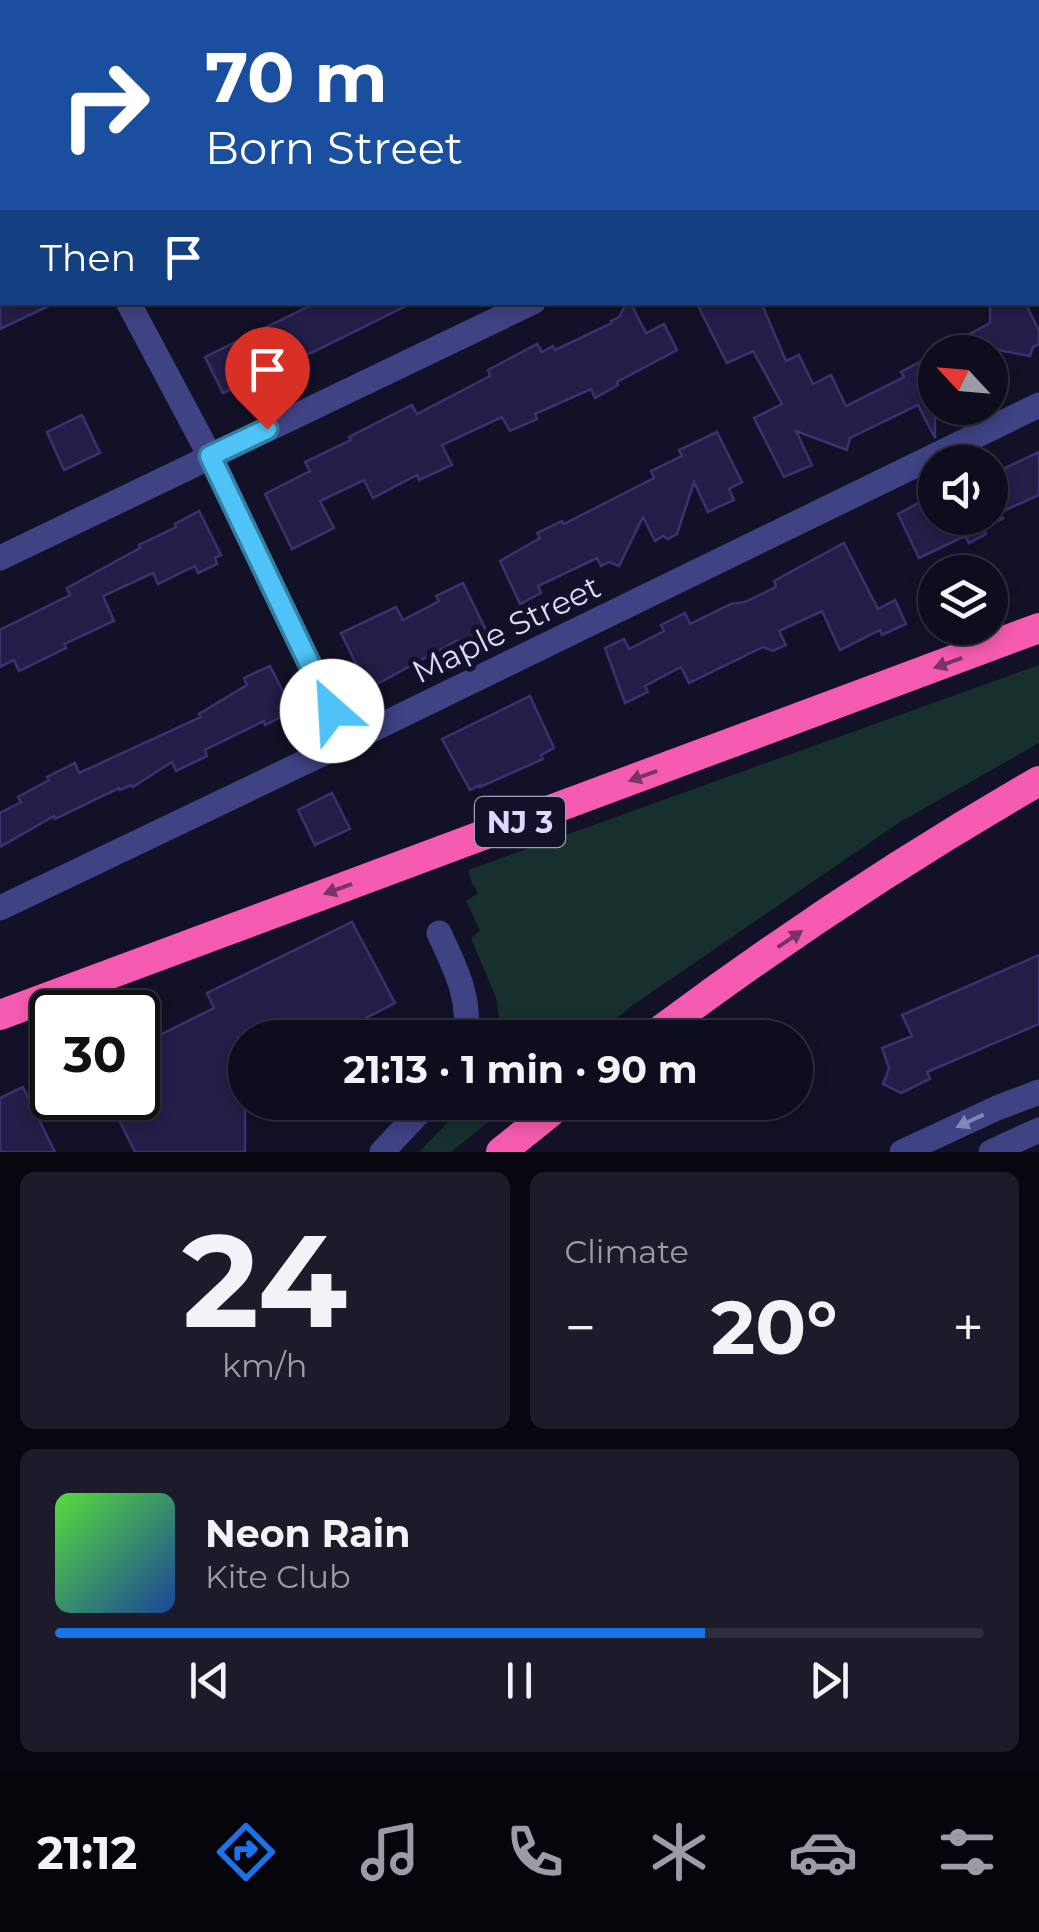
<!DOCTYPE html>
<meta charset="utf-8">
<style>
body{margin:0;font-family:Montserrat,sans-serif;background:#1c1b2a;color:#f1f3f6;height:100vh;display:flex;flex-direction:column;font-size:38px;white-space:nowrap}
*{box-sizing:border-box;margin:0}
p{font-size:32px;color:#9b9ca4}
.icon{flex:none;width:55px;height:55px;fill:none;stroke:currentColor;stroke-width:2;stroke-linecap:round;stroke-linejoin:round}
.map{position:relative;height:1152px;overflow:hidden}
.side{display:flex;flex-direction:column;gap:20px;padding:20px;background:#080710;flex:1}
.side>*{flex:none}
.guide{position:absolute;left:0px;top:0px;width:1040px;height:305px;box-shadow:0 5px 15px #0003,0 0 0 2px #2e2d3b;background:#1a4fa0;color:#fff;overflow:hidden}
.needle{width:65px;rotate:296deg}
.buttons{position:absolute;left:918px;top:335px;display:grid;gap:20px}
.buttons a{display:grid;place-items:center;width:90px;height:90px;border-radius:50%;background:#0e0d1d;box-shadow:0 5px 15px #0003,0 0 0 2px #2e2d3b;font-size:50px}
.speed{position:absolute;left:30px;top:990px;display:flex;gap:20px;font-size:50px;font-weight:700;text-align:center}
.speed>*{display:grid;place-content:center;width:130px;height:130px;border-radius:50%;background:#0e0d1d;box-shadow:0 5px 15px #0003,0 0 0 2px #2e2d3b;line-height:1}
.speed .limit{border:5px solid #111;border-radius:15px;background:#fff;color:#111}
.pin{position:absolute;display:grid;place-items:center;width:85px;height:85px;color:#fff;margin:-102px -42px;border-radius:50% 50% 50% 0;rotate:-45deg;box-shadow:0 0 10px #0007}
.pin .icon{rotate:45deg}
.me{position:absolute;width:110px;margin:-55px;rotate:334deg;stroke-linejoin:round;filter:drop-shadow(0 0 8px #0008)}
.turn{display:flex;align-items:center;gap:35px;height:210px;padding:0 40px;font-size:45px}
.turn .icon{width:130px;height:130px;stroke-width:2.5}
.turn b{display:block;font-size:70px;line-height:85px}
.then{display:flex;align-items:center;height:95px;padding:0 40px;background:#0003;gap:20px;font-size:38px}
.big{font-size:75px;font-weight:700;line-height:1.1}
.side .tile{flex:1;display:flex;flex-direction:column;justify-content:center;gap:15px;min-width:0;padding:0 35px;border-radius:15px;background:#1c1b2a}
.side .dial{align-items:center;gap:0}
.dial b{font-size:130px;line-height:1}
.song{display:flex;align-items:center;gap:30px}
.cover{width:120px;height:120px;border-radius:15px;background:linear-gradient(135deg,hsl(110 70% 55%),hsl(220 70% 35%))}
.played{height:10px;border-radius:5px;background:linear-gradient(90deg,#1a73e8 70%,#2e2d3b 70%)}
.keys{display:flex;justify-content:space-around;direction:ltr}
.heat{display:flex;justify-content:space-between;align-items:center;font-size:55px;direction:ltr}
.side .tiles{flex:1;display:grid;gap:20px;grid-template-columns:1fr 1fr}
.tile:last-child{grid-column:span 2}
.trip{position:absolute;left:228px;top:1020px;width:585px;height:100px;border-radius:50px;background:#0e0d1d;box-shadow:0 5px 15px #0003,0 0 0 2px #2e2d3b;font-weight:700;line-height:100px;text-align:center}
.tabs{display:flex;height:160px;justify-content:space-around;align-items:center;background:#06050c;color:#9b9ca4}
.tabs .icon{width:70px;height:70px}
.tabs .current{color:#1a73e8}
.tabs b{font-size:45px;color:#f1f3f6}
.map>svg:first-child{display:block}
.green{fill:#15302d}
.building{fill:#231e47;stroke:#393271;stroke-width:2.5}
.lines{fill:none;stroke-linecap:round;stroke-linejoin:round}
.minor{stroke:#3f4283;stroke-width:25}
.highway{stroke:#f55cb1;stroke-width:30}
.oneway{fill:#793365}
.oneway2{fill:#8586ba}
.route-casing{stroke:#337fa1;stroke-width:25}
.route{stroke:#4fc3f7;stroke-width:18}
.labels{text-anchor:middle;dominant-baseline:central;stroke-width:10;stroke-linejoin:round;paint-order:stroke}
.shield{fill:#131127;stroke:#9f9dbd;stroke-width:2.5}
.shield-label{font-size:30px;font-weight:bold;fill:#dbd9fd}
.street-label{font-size:32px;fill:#dbd9fd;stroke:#131127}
</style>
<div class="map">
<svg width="1039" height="1152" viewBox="0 0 1039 1152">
<rect width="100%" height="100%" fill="#131127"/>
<!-- green -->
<path class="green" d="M 1039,665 L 1039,743 L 900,822 L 633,1005 L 593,1037 L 500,1037 L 502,1034 L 496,998 L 471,938 L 480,931 L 466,901 L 478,893 L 472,883 L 468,870 Z
M 467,1103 L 512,1103 L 451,1152 L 419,1152 Z"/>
<!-- building -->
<path class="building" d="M 0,302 L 57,302 L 0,329 Z
M 318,302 L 414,302 L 315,351 L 223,393 L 205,357 Z
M 627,302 L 630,302 L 646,333 L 664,324 L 677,350 L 617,382 L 618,385 L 595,398 L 591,389 L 535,414 L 537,419 L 510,431 L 502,417 L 442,445 L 452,465 L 419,480 L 417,475 L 373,498 L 364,480 L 320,501 L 334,528 L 292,549 L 265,494 L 310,471 L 305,462 L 351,440 L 349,437 L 412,405 L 417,414 L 490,376 L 488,370 L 537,344 L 542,352 L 553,346 L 555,350 L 612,323 L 611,321 L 619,317 Z
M 710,302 L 761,302 L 786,361 L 799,355 L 813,384 L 831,375 L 846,406 L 904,377 L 901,372 L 935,354 L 935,438 L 918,405 L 850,438 L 847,450 L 796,431 L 812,465 L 784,477 L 754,418 L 782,404 L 753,351 L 727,363 L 699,308 Z
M 990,302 L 1025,302 L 1039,331 L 1039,344 L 1033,347 L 1030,356 L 955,342 L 990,323 Z
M 82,415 L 100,453 L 64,470 L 47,432 Z
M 717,432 L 742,482 L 729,489 L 734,500 L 708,512 L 694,482 L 677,534 L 668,539 L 663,536 L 655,541 L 643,517 L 619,566 L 609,562 L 601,566 L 597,558 L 538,586 L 541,593 L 520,604 L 500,561 L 540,538 L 537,533 L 562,521 L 564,524 L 654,478 L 651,471 L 682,456 L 679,450 Z
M 1039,452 L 1039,495 L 990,517 L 990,475 Z
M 922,501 L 930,518 L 1004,518 L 984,527 L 986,534 L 969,543 L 965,536 L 919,558 L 898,514 Z
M 199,511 L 221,555 L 215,558 L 217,564 L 198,573 L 195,566 L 158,584 L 153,573 L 103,596 L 114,621 L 64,644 L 66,648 L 19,671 L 14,660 L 0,667 L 0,630 L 70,595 L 67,588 L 140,548 L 139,545 L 176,527 L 175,524 Z
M 844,543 L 878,609 L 895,600 L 906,624 L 882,635 L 880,630 L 840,650 L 822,611 L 779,631 L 786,645 L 773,651 L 763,647 L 689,683 L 681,667 L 645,686 L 648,692 L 625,703 L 605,648 L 624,639 L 629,649 L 664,631 L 661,625 L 685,613 L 690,624 L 731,604 L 745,602 L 774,588 L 776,586 L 774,581 Z
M 463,583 L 486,630 L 459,643 L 458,640 L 368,689 L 341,633 L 396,607 L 403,620 L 439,601 L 436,596 Z
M 270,666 L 292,709 L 285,715 L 265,725 L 264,721 L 205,750 L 207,756 L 176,771 L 172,762 L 133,787 L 131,785 L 120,790 L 119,788 L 55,819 L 54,816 L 0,847 L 0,813 L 21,802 L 18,797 L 49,780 L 47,777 L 75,763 L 79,773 L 201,717 L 199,714 L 247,685 L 244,678 Z
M 530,696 L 554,748 L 541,755 L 543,759 L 480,787 L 480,785 L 470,790 L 442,739 Z
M 332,793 L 350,829 L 315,845 L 298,810 Z
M 352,922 L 395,1003 L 327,1038 L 245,1038 L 245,1152 L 135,1152 L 108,1098 L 138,1098 L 138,1046 L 214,1008 L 207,993 Z
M 1039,955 L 1039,1024 L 927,1072 L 930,1079 L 901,1093 L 883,1084 L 889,1068 L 882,1048 L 912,1036 L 902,1015 Z
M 23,1087 L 55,1152 L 0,1152 L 0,1098 Z"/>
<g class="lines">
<!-- minor -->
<path class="minor" d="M 952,0 L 957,2
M 445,2 L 451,0
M 1038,39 L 1039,39
M 1038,62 L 1039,62
M 0,134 L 2,136
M 0,218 L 2,217
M 128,302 L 210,456 L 347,742
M 0,558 L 533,302
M 0,908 L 347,742 L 1039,405
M 439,933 C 456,970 470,995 466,1038
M 382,1152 L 429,1102
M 902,1152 L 997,1108 L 1039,1092
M 991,1152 L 1039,1130"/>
<!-- highway -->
<path class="highway" d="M 0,1015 L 1039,628
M 650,1038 C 774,945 905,858 1039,781
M 501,1152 L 563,1102"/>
</g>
<!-- one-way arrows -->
<defs><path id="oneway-solid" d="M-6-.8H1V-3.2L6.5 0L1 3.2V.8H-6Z" transform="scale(2.5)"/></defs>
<g class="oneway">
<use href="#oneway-solid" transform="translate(948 663) rotate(160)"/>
<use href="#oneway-solid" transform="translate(643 776) rotate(160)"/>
<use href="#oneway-solid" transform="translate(338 889) rotate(160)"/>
<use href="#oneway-solid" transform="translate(790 939) rotate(-34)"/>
</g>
<use class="oneway2" href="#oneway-solid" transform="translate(970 1121) rotate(155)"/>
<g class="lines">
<!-- route casing -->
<g class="route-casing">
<path id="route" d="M 267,429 L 210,456 L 332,711"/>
</g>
<!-- route -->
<use href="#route" class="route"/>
</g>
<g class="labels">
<!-- shield labels -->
<rect class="shield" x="475" y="797" width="90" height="50" rx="8"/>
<g class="shield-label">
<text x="520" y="822">NJ 3</text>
</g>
<!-- street labels -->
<g class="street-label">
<text transform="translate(506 629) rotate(-26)">Maple Street</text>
</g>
</g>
</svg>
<div class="buttons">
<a><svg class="needle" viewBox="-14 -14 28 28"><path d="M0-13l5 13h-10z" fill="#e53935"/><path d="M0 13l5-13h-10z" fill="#9b9ca4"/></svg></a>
<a><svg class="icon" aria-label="sound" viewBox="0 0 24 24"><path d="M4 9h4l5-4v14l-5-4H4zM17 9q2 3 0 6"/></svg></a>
<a><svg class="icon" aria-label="layers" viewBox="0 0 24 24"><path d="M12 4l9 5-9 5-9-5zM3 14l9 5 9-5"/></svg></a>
</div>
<div class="speed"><div class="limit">30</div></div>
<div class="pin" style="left:267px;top:429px;background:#d93025"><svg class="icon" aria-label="arrive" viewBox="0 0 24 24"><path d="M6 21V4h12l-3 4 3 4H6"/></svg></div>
<svg class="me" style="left:332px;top:711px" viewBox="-20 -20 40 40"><circle r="19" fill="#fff"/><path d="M0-13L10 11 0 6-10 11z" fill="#4fc3f7"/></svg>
<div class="trip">21:13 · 1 min · 90 m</div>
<div class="guide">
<div class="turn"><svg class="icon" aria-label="right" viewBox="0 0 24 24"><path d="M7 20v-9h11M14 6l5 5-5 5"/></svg><div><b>70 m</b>Born Street</div></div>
<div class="then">Then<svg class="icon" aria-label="arrive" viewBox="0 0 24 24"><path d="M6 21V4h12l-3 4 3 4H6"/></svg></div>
</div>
</div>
<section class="side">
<div class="tiles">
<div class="tile dial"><b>24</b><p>km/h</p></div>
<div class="tile"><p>Climate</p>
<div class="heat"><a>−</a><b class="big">20°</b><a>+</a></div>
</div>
<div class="tile">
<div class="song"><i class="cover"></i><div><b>Neon Rain</b><p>Kite Club</p></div></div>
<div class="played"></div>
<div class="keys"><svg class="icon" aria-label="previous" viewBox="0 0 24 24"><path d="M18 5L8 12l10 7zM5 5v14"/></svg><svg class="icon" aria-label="pause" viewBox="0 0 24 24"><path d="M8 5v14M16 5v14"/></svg><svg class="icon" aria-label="next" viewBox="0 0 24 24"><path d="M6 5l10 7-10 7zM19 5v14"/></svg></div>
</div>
</div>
</section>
<nav class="tabs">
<b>21:12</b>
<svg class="icon current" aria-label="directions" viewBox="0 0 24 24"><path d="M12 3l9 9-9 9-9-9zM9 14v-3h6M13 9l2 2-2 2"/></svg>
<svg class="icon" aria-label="music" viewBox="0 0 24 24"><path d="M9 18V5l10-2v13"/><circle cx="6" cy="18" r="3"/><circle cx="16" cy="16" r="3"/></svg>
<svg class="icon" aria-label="phone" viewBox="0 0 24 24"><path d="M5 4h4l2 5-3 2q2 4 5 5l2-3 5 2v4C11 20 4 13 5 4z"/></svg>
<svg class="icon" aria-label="climate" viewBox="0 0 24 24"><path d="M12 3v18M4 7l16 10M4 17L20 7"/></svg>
<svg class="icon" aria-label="car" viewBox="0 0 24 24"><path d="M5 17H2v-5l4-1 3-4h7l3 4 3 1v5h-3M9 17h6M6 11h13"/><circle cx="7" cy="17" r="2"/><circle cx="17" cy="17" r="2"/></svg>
<svg class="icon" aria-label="filters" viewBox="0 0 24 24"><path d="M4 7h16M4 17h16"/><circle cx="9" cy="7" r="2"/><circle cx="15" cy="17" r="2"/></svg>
</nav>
